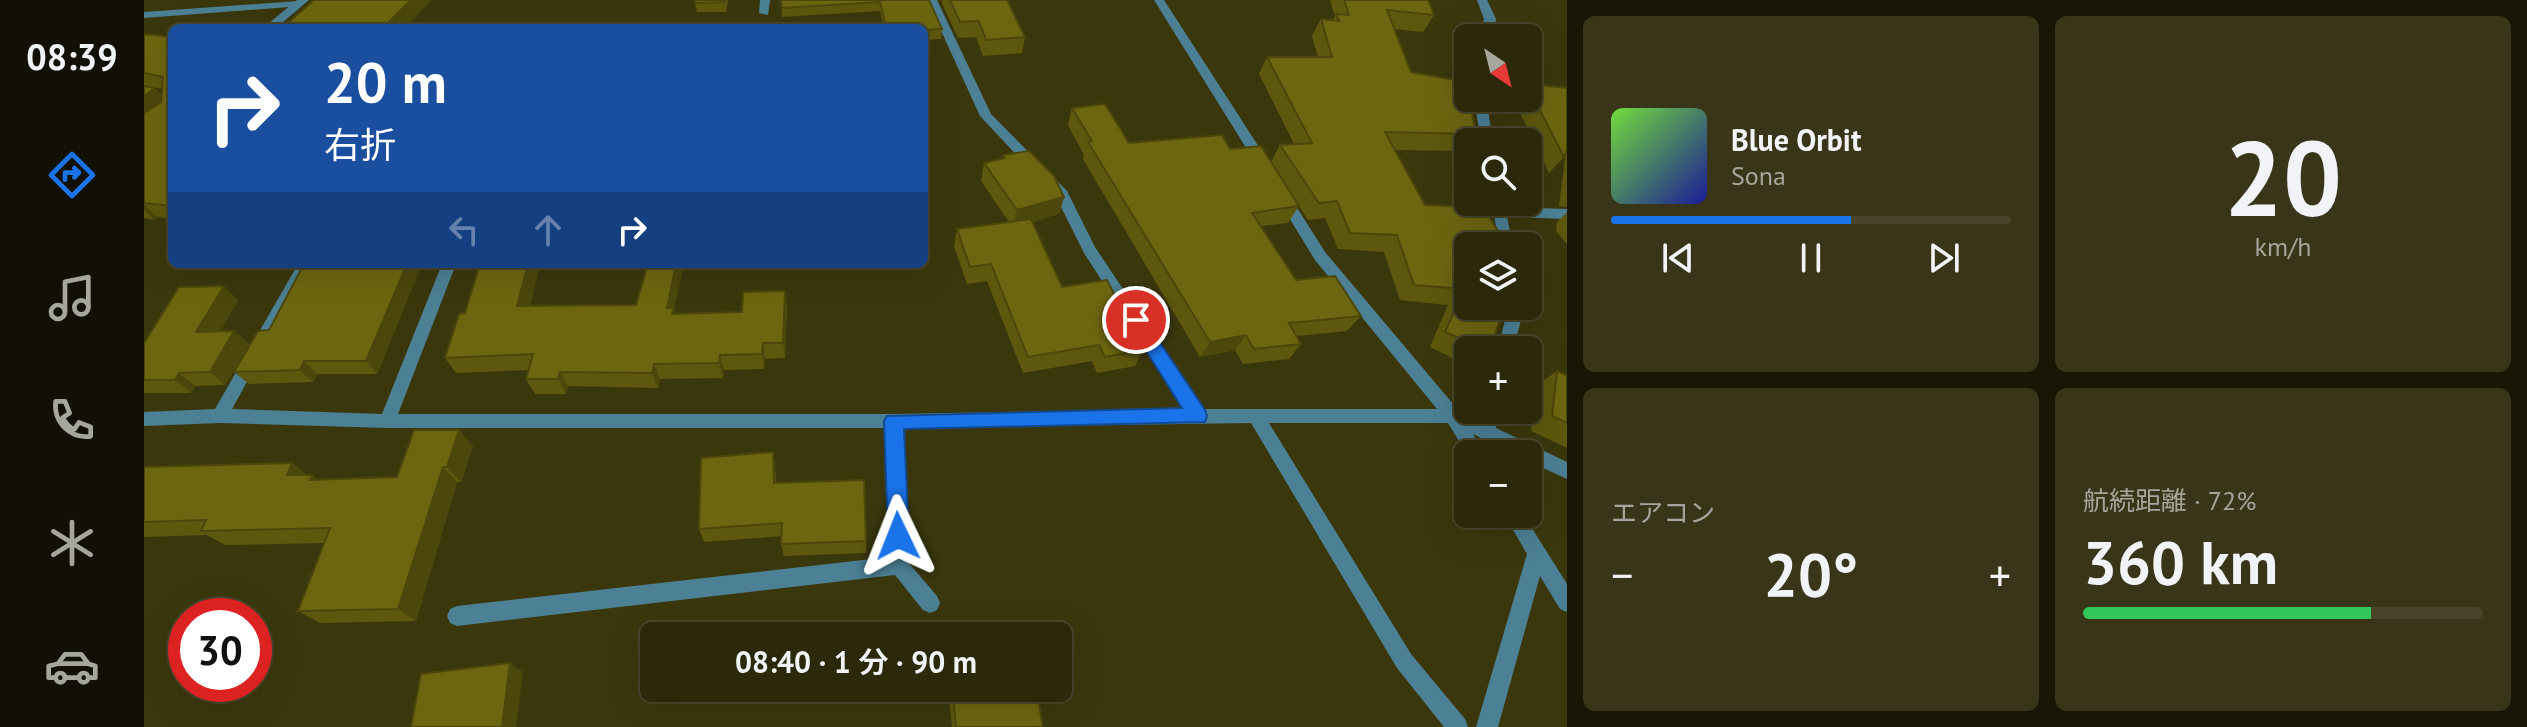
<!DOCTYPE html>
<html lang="ja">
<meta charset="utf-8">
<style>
body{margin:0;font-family:"PT Sans","Noto Sans JP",sans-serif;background:#383518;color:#f1f3f6;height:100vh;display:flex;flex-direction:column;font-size:30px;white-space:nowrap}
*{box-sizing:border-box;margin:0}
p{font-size:26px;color:#a6a69c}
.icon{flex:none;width:44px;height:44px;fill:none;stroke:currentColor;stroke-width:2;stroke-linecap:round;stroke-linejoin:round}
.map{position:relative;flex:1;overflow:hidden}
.drawer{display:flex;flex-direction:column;gap:16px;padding:16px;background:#181706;width:960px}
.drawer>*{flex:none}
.top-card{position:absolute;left:24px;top:24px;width:760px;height:244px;border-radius:12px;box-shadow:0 8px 32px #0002,0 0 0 2px #48452b;background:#1a4fa0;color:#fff;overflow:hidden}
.needle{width:52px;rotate:145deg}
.tools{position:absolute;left:1310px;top:24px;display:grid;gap:16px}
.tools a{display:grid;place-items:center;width:88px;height:88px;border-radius:12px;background:#2c290a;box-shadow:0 8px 32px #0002,0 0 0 2px #48452b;font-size:40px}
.speed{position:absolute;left:24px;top:598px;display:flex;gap:16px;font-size:40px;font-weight:700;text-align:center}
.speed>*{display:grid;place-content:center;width:104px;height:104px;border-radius:50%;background:#2c290a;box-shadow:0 8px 32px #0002,0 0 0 2px #48452b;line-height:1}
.speed .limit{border:12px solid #d22;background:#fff;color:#111}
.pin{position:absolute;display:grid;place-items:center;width:68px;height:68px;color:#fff;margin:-34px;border:4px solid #fff;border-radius:50%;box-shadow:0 2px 8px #0007}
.me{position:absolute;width:88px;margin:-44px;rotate:358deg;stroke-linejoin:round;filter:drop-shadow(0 0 6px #0008)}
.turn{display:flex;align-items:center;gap:28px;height:168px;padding:0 24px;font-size:36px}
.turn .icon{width:104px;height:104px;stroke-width:2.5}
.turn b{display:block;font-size:56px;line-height:68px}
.lanes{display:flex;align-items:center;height:76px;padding:0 24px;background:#0003;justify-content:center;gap:40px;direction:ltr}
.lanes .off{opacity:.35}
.big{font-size:60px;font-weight:600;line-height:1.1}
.drawer .widget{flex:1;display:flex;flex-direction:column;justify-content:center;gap:12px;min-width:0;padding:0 28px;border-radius:12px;background:#383518}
.drawer .dial{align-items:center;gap:0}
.dial b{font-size:104px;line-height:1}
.song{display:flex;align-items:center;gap:24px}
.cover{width:96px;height:96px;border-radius:12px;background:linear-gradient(135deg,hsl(100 70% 55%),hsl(240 70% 35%))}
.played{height:8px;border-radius:4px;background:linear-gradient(90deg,#1a73e8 60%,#48452b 60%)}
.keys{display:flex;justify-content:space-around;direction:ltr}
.heat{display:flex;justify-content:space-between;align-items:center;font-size:44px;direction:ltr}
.charge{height:12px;border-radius:6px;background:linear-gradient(90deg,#34c759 72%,#48452b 0)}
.drawer .tiles{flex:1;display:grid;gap:16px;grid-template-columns:repeat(2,1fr)}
.trip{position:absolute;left:496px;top:622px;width:432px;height:80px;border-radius:12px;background:#2c290a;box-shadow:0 8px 32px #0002,0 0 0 2px #48452b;font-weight:600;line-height:80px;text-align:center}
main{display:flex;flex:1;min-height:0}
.tabs{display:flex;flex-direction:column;width:144px;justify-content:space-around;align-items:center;background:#121004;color:#a6a69c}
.tabs .icon{width:56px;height:56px}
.tabs .active{color:#1a73e8}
.tabs b{font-size:36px;color:#f1f3f6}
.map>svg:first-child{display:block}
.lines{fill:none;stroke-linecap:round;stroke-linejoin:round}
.minor{fill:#4c8094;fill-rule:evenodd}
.tertiary{fill:#4c8094;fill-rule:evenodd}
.wall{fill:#5e580e}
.shaded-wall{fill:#4c470b}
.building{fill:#6d6610;stroke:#4c470b;stroke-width:2}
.route{fill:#1a73e8;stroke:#114b97;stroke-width:2}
</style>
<main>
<nav class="tabs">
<b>08:39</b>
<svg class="icon active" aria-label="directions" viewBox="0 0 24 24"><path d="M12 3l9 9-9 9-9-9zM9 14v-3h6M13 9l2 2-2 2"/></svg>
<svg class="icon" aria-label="music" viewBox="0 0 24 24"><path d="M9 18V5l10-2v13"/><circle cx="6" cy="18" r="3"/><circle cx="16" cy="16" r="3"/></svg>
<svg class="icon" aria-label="phone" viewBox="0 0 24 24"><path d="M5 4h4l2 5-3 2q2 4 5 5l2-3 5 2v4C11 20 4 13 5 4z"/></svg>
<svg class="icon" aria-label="climate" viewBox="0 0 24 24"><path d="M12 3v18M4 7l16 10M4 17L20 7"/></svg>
<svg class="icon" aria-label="car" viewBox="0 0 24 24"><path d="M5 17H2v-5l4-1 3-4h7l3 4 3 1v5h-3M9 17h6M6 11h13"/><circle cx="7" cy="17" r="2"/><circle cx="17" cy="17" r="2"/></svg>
</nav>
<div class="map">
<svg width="1423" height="727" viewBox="0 0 1423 727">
<rect width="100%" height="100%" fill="#3b370d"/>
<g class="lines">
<!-- minor -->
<path class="minor" d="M 616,0 L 626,0 L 624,15 L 615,13 Z
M 783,0 L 793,0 L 847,114 L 923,191 L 951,247 L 1059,409 L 1293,409 L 1171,260 L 1133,198 L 1140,193 L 1145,195 L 1181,252 L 1315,411 L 1336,421 L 1337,410 L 1353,410 L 1352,428 L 1423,462 L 1423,479 L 1384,461 L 1384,454 L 1371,454 L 1329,434 L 1341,454 L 1324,454 L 1324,456 L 1304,423 L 1125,423 L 1267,654 L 1321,719 L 1324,727 L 1300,727 L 1253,668 L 1107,423 L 759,428 L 764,562 L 793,596 L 796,603 L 793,610 L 786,613 L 779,610 L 751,575 L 313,626 L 306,623 L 303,616 L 306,609 L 313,606 L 745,557 L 742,428 L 243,428 L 76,423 L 0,426 L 0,412 L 71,409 L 154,264 L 168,264 L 88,409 L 238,414 L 298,264 L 312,264 L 254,414 L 750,414 L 1040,409 L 940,253 L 912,197 L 836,116 Z
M 1010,0 L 1020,0 L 1124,161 L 1124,167 L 1114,167 Z
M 1333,0 L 1343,0 L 1352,19 L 1348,38 L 1336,38 L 1340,19 Z
M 154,1 L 158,2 L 158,6 L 0,18 L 0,12 Z
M 1330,98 L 1342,98 L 1349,142 L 1337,142 Z
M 1348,202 L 1360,202 L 1361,207 L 1423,209 L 1423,219 L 1363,217 L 1369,246 L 1355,246 Z
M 1365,306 L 1381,306 L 1369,350 L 1353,350 Z
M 1360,514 L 1379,514 L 1423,584 L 1423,612 L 1416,609 L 1396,576 L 1354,727 L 1332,727 L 1383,554 Z"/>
<!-- tertiary -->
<path class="tertiary" d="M 153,0 L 165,0 L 132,28 L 119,28 Z"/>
</g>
<!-- wall -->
<path class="wall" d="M 584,0 L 582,12 L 553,12 L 551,3 Z
M 637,0 L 785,0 L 798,29 L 797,39 L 780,40 L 780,28 L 740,28 L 736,11 L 638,17 Z
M 798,0 L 863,0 L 881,37 L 878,53 L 839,56 L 832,37 L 814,38 L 798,3 Z
M 1186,0 L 1284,0 L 1290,15 L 1279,32 L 1250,29 L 1267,72 L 1332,134 L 1326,142 L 1324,142 L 1324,145 L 1319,151 L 1250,150 L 1281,205 L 1358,237 L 1349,246 L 1324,246 L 1347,346 L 1343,350 L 1324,350 L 1324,362 L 1317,362 L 1286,347 L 1304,305 L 1256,300 L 1240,252 L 1194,249 L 1181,218 L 1164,220 L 1127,162 L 1136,145 L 1150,144 L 1115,74 L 1123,57 L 1174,57 L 1168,36 L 1177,19 L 1189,20 L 1191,16 Z
M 0,34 L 28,37 L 28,219 L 13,217 L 10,220 L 0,218 L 0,86 L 11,88 L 17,95 L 18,89 L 0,85 Z
M 1384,84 L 1423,88 L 1423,207 L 1415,206 L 1422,152 L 1420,157 L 1405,173 L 1370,100 L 1371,98 L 1384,98 Z
M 928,108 L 985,143 L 1086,149 L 1155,206 L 1144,223 L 1117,226 L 1152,280 L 1217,316 L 1203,331 L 1153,336 L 1157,344 L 1145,359 L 1099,364 L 1091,350 L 1056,357 L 939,159 L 940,155 L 924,125 Z
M 859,155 L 920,197 L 915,214 L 888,222 L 918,287 L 999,350 L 991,366 L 953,373 L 948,361 L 879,373 L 843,281 L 823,284 L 810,246 L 813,229 L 865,222 L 837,181 L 840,163 L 859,159 Z
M 1423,212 L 1423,244 L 1412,231 L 1413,222 Z
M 160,264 L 278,264 L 233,374 L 173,374 L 169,382 L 105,384 L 90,372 L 125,330 Z
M 336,264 L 396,264 L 386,306 L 530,310 L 531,314 L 598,312 L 641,291 L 643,307 L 641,358 L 621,359 L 620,369 L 580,370 L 579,378 L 516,379 L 514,388 L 424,386 L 422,394 L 391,394 L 382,379 L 384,370 L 312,373 L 301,358 L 321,313 Z
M 94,300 L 76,331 L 90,331 L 105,344 L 81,385 L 51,386 L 47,393 L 0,393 L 0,343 Z
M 1413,371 L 1423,375 L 1423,448 L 1387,431 L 1392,386 Z
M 329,446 L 317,482 L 313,482 L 272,621 L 176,623 L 154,611 L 181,543 L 81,545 L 63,535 L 0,537 L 0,467 L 148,463 L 163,475 L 173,479 L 253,477 Z
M 629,452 L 631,466 L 632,483 L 722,541 L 722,553 L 640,556 L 637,544 L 638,536 L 560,542 L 555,529 Z
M 804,688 L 854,688 L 855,696 L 899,727 L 808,727 Z"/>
<!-- shaded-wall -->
<path class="shaded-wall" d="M 267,0 L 288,0 L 261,28 L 243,24 Z
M 11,88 L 24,102 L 0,120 L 0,96 Z
M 920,197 L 915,214 L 869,227 L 873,210 Z
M 0,204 L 13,217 L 10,220 L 0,210 Z
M 263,264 L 278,264 L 233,374 L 222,361 Z
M 384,264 L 396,264 L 382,322 L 373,306 Z
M 532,264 L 540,264 L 530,310 L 534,324 L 523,308 Z
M 80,286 L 94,300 L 68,345 L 52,332 Z
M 641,291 L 643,307 L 641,358 L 639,343 Z
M 90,331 L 105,344 L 81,385 L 66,372 Z
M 1102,335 L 1091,350 L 1056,357 L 1066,342 Z
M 619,343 L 621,359 L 620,369 L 618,354 Z
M 576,355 L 580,370 L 579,378 L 575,363 Z
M 160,361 L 173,374 L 169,382 L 156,370 Z
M 510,364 L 516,379 L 514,388 L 508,373 Z
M 416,372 L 424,386 L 422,394 L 414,379 Z
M 35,373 L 51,386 L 47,393 L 31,380 Z
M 315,430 L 329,446 L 317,482 L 303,467 Z
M 629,452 L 631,466 L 632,497 L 630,483 Z
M 148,463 L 166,478 L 168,475 L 187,490 L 143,475 Z
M 299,467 L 313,482 L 272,621 L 254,609 Z
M 366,663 L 379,672 L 372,727 L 358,727 Z"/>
<!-- building -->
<path class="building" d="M 170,0 L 267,0 L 243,24 L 269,26 L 267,28 L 138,28 Z
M 551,0 L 581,0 L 581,2 L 551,3 Z
M 637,0 L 785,0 L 798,29 L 780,30 L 780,28 L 742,28 L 736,2 L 638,8 Z
M 806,0 L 863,0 L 881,37 L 842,40 L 835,21 L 816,22 Z
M 1200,0 L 1284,0 L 1290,15 L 1243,10 L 1267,72 L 1322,82 L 1324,98 L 1325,98 L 1332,134 L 1241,132 L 1281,205 L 1339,207 L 1358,237 L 1335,237 L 1339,246 L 1324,246 L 1324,306 L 1361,306 L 1347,346 L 1333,346 L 1301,332 L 1320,289 L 1270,285 L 1253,235 L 1206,233 L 1193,201 L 1175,203 L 1136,145 L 1168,143 L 1123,57 L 1188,57 L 1177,19 L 1195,21 L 1192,14 L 1205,15 Z
M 0,34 L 28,37 L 28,206 L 0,203 L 0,113 L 17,102 L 19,77 L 0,73 Z
M 1384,84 L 1423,88 L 1423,149 L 1420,157 L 1384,87 Z
M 0,86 L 11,88 L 0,96 Z
M 961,104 L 985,143 L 1078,135 L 1086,149 L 1117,146 L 1155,206 L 1108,213 L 1152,280 L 1191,276 L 1217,316 L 1145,323 L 1157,344 L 1110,349 L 1102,335 L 1066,342 L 944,142 L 948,141 L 928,108 Z
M 885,151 L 910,176 L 920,197 L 873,210 L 840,163 L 861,158 L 859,155 Z
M 887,219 L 918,287 L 963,280 L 999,350 L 961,357 L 955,345 L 884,357 L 847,264 L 826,267 L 813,229 Z
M 160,264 L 263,264 L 222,361 L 160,361 L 156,370 L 90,372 L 114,331 L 125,330 Z
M 336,264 L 384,264 L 373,306 L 492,305 L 504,264 L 532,264 L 523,308 L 530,308 L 528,314 L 598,312 L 599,292 L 641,291 L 639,343 L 619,343 L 618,354 L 576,355 L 575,363 L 510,364 L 508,373 L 416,372 L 414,379 L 382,379 L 389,354 L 301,358 L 315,314 L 321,313 Z
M 80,286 L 52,332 L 90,331 L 66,372 L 35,373 L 31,380 L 0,380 L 0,343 L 35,287 Z
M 1413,371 L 1423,375 L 1423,423 L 1408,416 Z
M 270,430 L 315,430 L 303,467 L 299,467 L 254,609 L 154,611 L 186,528 L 57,531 L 62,520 L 0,522 L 0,467 L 148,463 L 143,475 L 168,475 L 166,480 L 253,477 Z
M 629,452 L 630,483 L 720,480 L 722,541 L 637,544 L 638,523 L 555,529 L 557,458 Z
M 366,663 L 358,727 L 267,727 L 277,674 Z
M 808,688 L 854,688 L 855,696 L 893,694 L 899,727 L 812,727 Z"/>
<!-- route -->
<path class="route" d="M 992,314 L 998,316 L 1061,410 L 1063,416 L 1061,422 L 760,429 L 765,536 L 762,543 L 754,546 L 747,543 L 744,536 L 740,421 L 743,416 L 1038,408 L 983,320 Z"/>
</svg>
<div class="tools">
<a><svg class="needle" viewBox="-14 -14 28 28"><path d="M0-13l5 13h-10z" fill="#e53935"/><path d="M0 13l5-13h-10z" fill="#a6a69c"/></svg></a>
<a><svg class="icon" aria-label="search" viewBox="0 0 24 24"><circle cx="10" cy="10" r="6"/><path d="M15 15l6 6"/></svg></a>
<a><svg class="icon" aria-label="layers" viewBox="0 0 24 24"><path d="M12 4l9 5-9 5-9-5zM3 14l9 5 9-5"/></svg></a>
<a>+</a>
<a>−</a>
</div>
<div class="speed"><div class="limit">30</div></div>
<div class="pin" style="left:992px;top:320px;background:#d93025"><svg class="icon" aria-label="arrive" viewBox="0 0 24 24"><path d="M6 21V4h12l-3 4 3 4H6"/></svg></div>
<svg class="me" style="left:754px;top:536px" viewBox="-20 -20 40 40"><path d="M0-17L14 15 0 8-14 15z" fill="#1a73e8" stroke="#fff" stroke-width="4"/></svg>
<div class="trip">08:40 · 1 分 · 90 m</div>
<div class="top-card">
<div class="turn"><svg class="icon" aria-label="right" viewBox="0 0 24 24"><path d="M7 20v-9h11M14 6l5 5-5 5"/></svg><div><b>20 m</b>右折</div></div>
<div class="lanes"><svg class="icon off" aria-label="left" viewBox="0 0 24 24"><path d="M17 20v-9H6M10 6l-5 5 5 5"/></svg><svg class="icon off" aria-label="ahead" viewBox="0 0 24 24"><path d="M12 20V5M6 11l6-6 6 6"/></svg><svg class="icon" aria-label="right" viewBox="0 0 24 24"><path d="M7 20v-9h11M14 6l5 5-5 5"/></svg></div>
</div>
</div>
<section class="drawer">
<div class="tiles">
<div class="widget">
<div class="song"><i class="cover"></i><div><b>Blue Orbit</b><p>Sona</p></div></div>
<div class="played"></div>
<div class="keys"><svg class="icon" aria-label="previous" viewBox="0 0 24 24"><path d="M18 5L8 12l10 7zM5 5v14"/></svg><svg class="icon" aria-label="pause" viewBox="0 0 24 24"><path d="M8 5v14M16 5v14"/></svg><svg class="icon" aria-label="next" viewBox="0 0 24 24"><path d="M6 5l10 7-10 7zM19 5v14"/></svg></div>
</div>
<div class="widget dial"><b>20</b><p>km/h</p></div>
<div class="widget"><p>エアコン</p>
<div class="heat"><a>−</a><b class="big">20°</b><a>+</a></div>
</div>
<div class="widget"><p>航続距離 · 72%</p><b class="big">360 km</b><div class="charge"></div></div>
</div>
</section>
</main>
